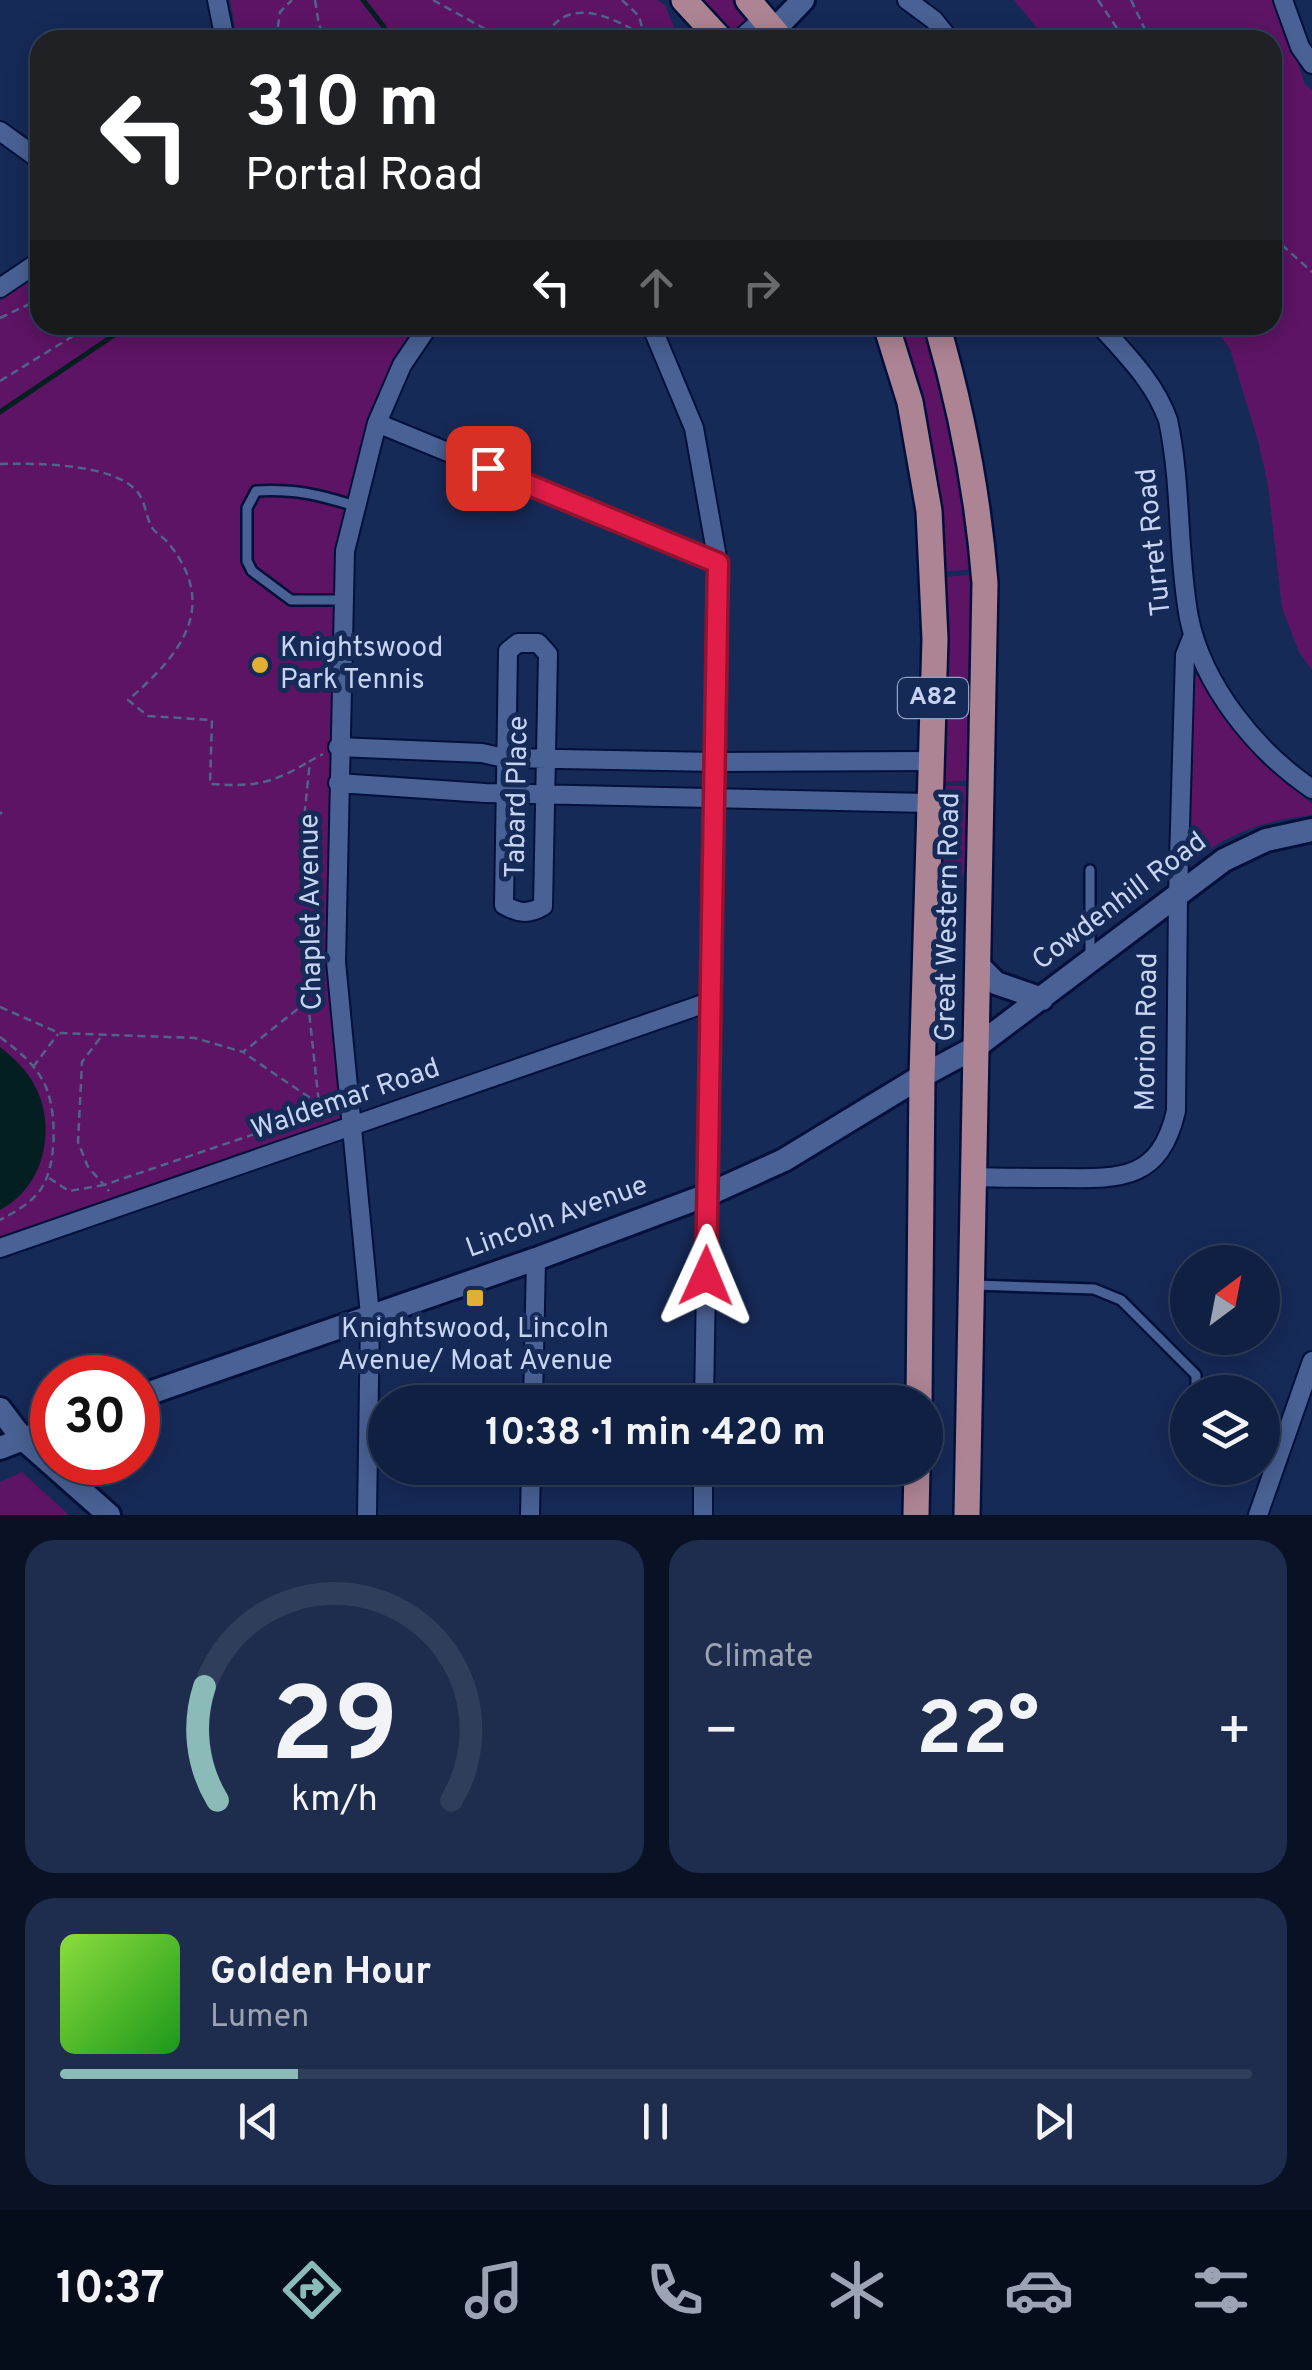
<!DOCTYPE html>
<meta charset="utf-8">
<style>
body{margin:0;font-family:Overpass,sans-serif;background:#1e2d4d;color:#f1f3f6;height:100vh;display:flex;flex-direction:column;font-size:38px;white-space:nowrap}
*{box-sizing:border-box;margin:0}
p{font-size:32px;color:#9ca3b2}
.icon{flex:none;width:55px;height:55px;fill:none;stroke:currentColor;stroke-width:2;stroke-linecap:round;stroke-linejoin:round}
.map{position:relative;height:1515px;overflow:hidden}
.panel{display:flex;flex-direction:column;gap:25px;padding:25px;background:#091224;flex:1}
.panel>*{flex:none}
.guide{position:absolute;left:30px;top:30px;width:1252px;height:305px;border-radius:30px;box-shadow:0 5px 25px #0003,0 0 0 2px #303e5b;background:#202124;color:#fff;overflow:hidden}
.needle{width:65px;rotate:32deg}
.fabs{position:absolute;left:1170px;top:1245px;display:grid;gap:20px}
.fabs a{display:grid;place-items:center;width:110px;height:110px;border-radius:50%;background:#102042;box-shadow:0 5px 25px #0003,0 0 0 2px #303e5b;font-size:50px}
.speed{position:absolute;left:30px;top:1355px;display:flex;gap:20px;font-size:50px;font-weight:700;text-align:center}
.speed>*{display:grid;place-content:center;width:130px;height:130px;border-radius:50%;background:#102042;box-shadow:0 5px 25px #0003,0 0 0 2px #303e5b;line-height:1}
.speed .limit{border:15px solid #d22;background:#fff;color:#111}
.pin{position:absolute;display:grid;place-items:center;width:85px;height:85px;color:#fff;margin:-42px;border-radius:20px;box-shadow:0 5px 15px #0006}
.me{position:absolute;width:110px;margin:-55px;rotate:1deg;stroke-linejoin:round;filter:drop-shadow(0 0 8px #0008)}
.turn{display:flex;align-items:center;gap:35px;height:210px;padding:0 50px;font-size:45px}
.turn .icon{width:130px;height:130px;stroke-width:2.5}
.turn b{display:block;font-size:70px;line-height:85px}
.lanes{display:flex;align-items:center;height:95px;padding:0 50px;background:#0003;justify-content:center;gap:50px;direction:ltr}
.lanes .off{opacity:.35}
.big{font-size:75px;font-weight:700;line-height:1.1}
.panel .widget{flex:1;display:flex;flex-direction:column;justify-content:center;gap:15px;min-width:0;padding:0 35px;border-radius:30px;background:#1e2d4d}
.panel .dial{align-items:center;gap:0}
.dial svg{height:260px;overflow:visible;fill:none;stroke:#303e5b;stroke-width:7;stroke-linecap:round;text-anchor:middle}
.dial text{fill:#f1f3f6;stroke:none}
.song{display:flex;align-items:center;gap:30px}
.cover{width:120px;height:120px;border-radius:15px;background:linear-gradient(135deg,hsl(90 70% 55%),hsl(120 70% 35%))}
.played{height:10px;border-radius:5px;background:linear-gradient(90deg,#8bbbb9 20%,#303e5b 20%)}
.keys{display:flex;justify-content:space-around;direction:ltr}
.heat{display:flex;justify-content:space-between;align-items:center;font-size:55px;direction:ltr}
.panel .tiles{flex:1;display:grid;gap:25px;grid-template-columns:1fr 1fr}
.widget:last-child{grid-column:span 2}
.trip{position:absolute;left:368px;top:1385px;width:575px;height:100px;border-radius:50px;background:#102042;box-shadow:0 5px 25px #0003,0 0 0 2px #303e5b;font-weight:700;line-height:100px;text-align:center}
.dock{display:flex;height:160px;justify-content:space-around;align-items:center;background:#060d1a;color:#9ca3b2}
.dock .icon{width:70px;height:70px}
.dock .current{color:#8bbbb9}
.dock b{font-size:45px;color:#f1f3f6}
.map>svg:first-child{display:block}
.green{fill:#5d1464}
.water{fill:#041f22}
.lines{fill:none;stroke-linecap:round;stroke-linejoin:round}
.stream{stroke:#041f22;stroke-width:5}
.service-casing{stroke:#03103b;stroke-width:14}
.minor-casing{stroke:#03103b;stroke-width:22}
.tertiary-casing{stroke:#03103b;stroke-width:28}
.primary-casing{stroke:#03103b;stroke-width:30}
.path{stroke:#51638b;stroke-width:2.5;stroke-dasharray:8 5;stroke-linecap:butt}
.service{stroke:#496194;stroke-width:9}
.minor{stroke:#496194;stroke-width:18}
.tertiary{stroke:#496194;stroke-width:22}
.primary{stroke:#ad8494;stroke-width:25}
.route-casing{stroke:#92132f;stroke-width:25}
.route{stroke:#e11d48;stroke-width:18}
.poi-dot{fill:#e2af34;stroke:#162a58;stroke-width:4}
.labels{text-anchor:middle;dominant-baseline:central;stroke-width:10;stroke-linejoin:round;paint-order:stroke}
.shield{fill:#162a58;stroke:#91a1c3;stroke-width:2.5}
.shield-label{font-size:25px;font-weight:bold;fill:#c6d4f1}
.street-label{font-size:28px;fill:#c6d4f1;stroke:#162a58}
.poi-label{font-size:28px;fill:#c6d4f1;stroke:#162a58;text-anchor:start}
</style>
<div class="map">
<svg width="1312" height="1515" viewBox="0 0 1312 1515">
<rect width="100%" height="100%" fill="#162a58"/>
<!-- green -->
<path class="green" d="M 230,0 L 658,0 L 665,5 L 679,40 L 237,40 Z
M 697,0 L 733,0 L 749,18 L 749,29 L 729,37 Z
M 1014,0 L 1276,0 L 1305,84 L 1312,90 L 1312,670 L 1299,652 L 1282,608 L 1268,485 L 1258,441 L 1230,349 L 1212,325 L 1272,325 L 1272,40 L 1047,40 Z
M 40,274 L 40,325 L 415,325 L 392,368 L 345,551 L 336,962 L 352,1127 L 0,1248 L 0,301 Z
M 896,325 L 924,325 C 953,403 963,487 972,569 L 943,572 Z
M 971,575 L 969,781 L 941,781 L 943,577 Z
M 1198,674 L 1236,733 L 1263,764 L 1312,804 L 1312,815 C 1267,820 1232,831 1196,859 L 1189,853 L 1195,677 Z
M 941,786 L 969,786 L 967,864 L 959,887 L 958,955 L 937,953 Z
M 22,1472 L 69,1515 L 0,1515 L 0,1482 Z"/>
<!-- water -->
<path class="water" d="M 0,1047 C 14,1058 28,1071 36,1088 C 57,1131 43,1188 0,1210 Z"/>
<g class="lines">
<!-- stream -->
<path class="stream" d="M 363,0 L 384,27 L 384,40
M 0,412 L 129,325"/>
<!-- service casing -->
<g class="service-casing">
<path id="service" d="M 343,600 L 291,600 L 252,571 L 247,561 L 247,508 L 256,491 C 295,489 317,494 355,506
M 1090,956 L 1090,870
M 975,1285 L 1094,1289 L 1121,1300 L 1196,1375 L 1196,1392"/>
</g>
<!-- minor casing -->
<g class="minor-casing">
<path id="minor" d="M 217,0 L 225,40
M 907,0 L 934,20 L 950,40
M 1283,0 L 1300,47 L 1312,64
M 739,40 L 764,18
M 0,131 L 40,160
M 0,288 L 40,261
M 651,325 L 694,428 L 718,563 L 704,1402
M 1100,325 C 1126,355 1154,381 1168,420 C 1182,485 1177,553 1189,618 C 1203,686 1256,751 1312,789
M 377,423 L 718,563
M 518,643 L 538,643 L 548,654 L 543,906 C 528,915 518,913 504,905 L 508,651 Z
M 338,747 L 482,753 L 504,758 L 716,762 L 930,761
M 338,783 L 485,793 L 928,803
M 974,1177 C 1003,1178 1033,1178 1062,1178 C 1123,1179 1160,1179 1176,1111 L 1178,895 L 1185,655 L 1193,635
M 0,1248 L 709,1002
M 533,1402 L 536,1259
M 367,1515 L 370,1315 L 336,962 L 345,551 L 377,423 L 402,365 L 429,325
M 530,1515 L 531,1468
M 703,1515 L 703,1468
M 1258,1515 L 1312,1361"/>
</g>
<!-- tertiary casing -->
<g class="tertiary-casing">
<path id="tertiary" d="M 774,30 L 803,0
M 978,965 L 996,983 L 1042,999
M 138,1397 L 536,1259 L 707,1195 L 784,1160 L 922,1076 L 976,1047 L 1224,860 L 1266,840 L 1312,830
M 0,1409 L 22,1438 L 109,1515
M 0,1448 L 52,1428"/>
</g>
<!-- primary casing -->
<g class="primary-casing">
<path id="primary" d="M 684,0 L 721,40
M 748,0 L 782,40
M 886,325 L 910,402 L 929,511 L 935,639 L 922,1076 L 919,1402
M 937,325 C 962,411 978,493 985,583 L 967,1515
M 916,1515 L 917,1468"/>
</g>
<!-- path -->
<path class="path" d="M 315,0 L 319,25 L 327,40
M 433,0 L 505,40
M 622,0 L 639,16 L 644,35
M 1098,0 L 1125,40
M 1131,0 L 1150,40
M 276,40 L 280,12 L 292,0
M 532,40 C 546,36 553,22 566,16 C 593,4 628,27 651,40
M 1272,236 L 1312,272
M 0,318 L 40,299
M 0,381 L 91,325
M 0,464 C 34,463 118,463 139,494 C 146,504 146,519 153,529 C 158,535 166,539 170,545 C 220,609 178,657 128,700 L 148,716 L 212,720 L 210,784 C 254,787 272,784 310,761
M 0,814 L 2,812
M 308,1002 L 319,1104 L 335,1115
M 0,1007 L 59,1033 L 195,1038 L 243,1052 L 308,1001 L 305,809 L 310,761 L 323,754
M 0,1037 C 17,1050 33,1062 43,1081 C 58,1107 58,1170 38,1193 C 28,1205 13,1213 0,1220
M 100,1038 L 82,1062 L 78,1142 L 88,1167 L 104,1185 L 290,1122 L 319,1104 L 244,1053
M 33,1067 L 58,1034
M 49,1178 L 69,1191 L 104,1185 L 109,1191"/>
<!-- service -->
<use href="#service" class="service"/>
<!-- minor -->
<use href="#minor" class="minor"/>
<!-- tertiary -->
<use href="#tertiary" class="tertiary"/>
<!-- primary -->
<use href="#primary" class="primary"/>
</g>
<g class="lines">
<!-- route casing -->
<g class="route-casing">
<path id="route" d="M 488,468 L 718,563 L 706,1276"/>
</g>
<!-- route -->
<use href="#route" class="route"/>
</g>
<!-- markers -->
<g class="poi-dot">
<circle cx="260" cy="665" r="10"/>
<rect x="465" y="1288" width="20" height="20" rx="5"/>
</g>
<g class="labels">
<!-- shield labels -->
<rect class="shield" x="898" y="678" width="70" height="40" rx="8"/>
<g class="shield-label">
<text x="933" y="698">A82</text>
</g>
<!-- street labels -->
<g class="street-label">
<text transform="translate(1155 542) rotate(-96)">Turret Road</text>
<text transform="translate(518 797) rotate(-89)">Tabard Place</text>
<text transform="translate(1120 902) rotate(-37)">Cowdenhill Road</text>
<text transform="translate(312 912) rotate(-91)">Chaplet Avenue</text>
<text transform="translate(949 917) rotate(-89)">Great Western Road</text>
<text transform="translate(1148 1032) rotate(-89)">Morion Road</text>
<text transform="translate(346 1100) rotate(-19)">Waldemar Road</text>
<text transform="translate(557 1218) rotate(-20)">Lincoln Avenue</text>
</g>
<!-- poi labels -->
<g class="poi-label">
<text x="280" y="649">Knightswood<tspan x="280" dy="32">Park Tennis</tspan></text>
<text x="475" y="1330" text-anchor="middle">Knightswood, Lincoln<tspan x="475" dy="32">Avenue/ Moat Avenue</tspan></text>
</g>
</g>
</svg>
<div class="fabs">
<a><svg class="needle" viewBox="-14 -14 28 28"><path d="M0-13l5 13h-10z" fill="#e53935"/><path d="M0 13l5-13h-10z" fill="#9ca3b2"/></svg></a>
<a><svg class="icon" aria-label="layers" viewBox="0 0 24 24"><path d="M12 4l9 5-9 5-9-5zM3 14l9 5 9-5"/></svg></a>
</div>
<div class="speed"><div class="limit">30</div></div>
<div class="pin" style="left:488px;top:468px;background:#d93025"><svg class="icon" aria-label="arrive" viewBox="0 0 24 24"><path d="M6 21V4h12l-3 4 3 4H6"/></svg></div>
<svg class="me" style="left:706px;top:1276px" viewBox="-20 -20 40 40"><path d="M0-17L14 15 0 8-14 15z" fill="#e11d48" stroke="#fff" stroke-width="4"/></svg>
<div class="trip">10:38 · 1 min · 420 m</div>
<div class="guide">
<div class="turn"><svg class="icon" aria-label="left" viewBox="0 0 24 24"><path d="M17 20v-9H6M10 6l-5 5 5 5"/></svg><div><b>310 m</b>Portal Road</div></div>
<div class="lanes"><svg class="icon" aria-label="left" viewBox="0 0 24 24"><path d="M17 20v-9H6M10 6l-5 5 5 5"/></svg><svg class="icon off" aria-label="ahead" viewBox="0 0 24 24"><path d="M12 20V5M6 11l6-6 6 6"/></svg><svg class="icon off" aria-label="right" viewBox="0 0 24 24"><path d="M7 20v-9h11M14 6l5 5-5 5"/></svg></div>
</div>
</div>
<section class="panel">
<div class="tiles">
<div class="widget dial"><svg viewBox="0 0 100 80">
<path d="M14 69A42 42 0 1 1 86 69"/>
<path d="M14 69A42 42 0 0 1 10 34" stroke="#8bbbb9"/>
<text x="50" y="56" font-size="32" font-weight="700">29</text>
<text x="50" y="72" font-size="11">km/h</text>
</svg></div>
<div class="widget"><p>Climate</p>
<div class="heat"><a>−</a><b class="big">22°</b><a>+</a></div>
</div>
<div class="widget">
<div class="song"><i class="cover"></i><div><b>Golden Hour</b><p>Lumen</p></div></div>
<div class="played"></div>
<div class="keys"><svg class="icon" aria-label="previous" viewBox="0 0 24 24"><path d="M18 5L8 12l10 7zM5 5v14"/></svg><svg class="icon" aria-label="pause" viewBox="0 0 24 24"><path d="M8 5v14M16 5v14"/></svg><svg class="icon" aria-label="next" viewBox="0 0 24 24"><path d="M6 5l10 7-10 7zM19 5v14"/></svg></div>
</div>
</div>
</section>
<nav class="dock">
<b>10:37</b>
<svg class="icon current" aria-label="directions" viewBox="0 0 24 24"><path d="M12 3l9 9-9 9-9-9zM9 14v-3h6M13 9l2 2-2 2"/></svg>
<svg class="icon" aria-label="music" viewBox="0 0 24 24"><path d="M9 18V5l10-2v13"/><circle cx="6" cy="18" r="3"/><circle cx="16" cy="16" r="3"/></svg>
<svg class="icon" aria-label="phone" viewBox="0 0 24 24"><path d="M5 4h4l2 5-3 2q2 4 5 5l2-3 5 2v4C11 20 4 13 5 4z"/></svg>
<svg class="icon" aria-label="climate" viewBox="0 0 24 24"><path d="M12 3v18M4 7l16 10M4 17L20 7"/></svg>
<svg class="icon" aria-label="car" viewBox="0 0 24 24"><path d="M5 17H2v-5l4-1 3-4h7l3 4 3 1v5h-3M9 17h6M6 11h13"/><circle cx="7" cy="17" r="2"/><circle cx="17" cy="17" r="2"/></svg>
<svg class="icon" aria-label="filters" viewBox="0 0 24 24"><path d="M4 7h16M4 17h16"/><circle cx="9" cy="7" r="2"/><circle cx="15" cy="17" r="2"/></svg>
</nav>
